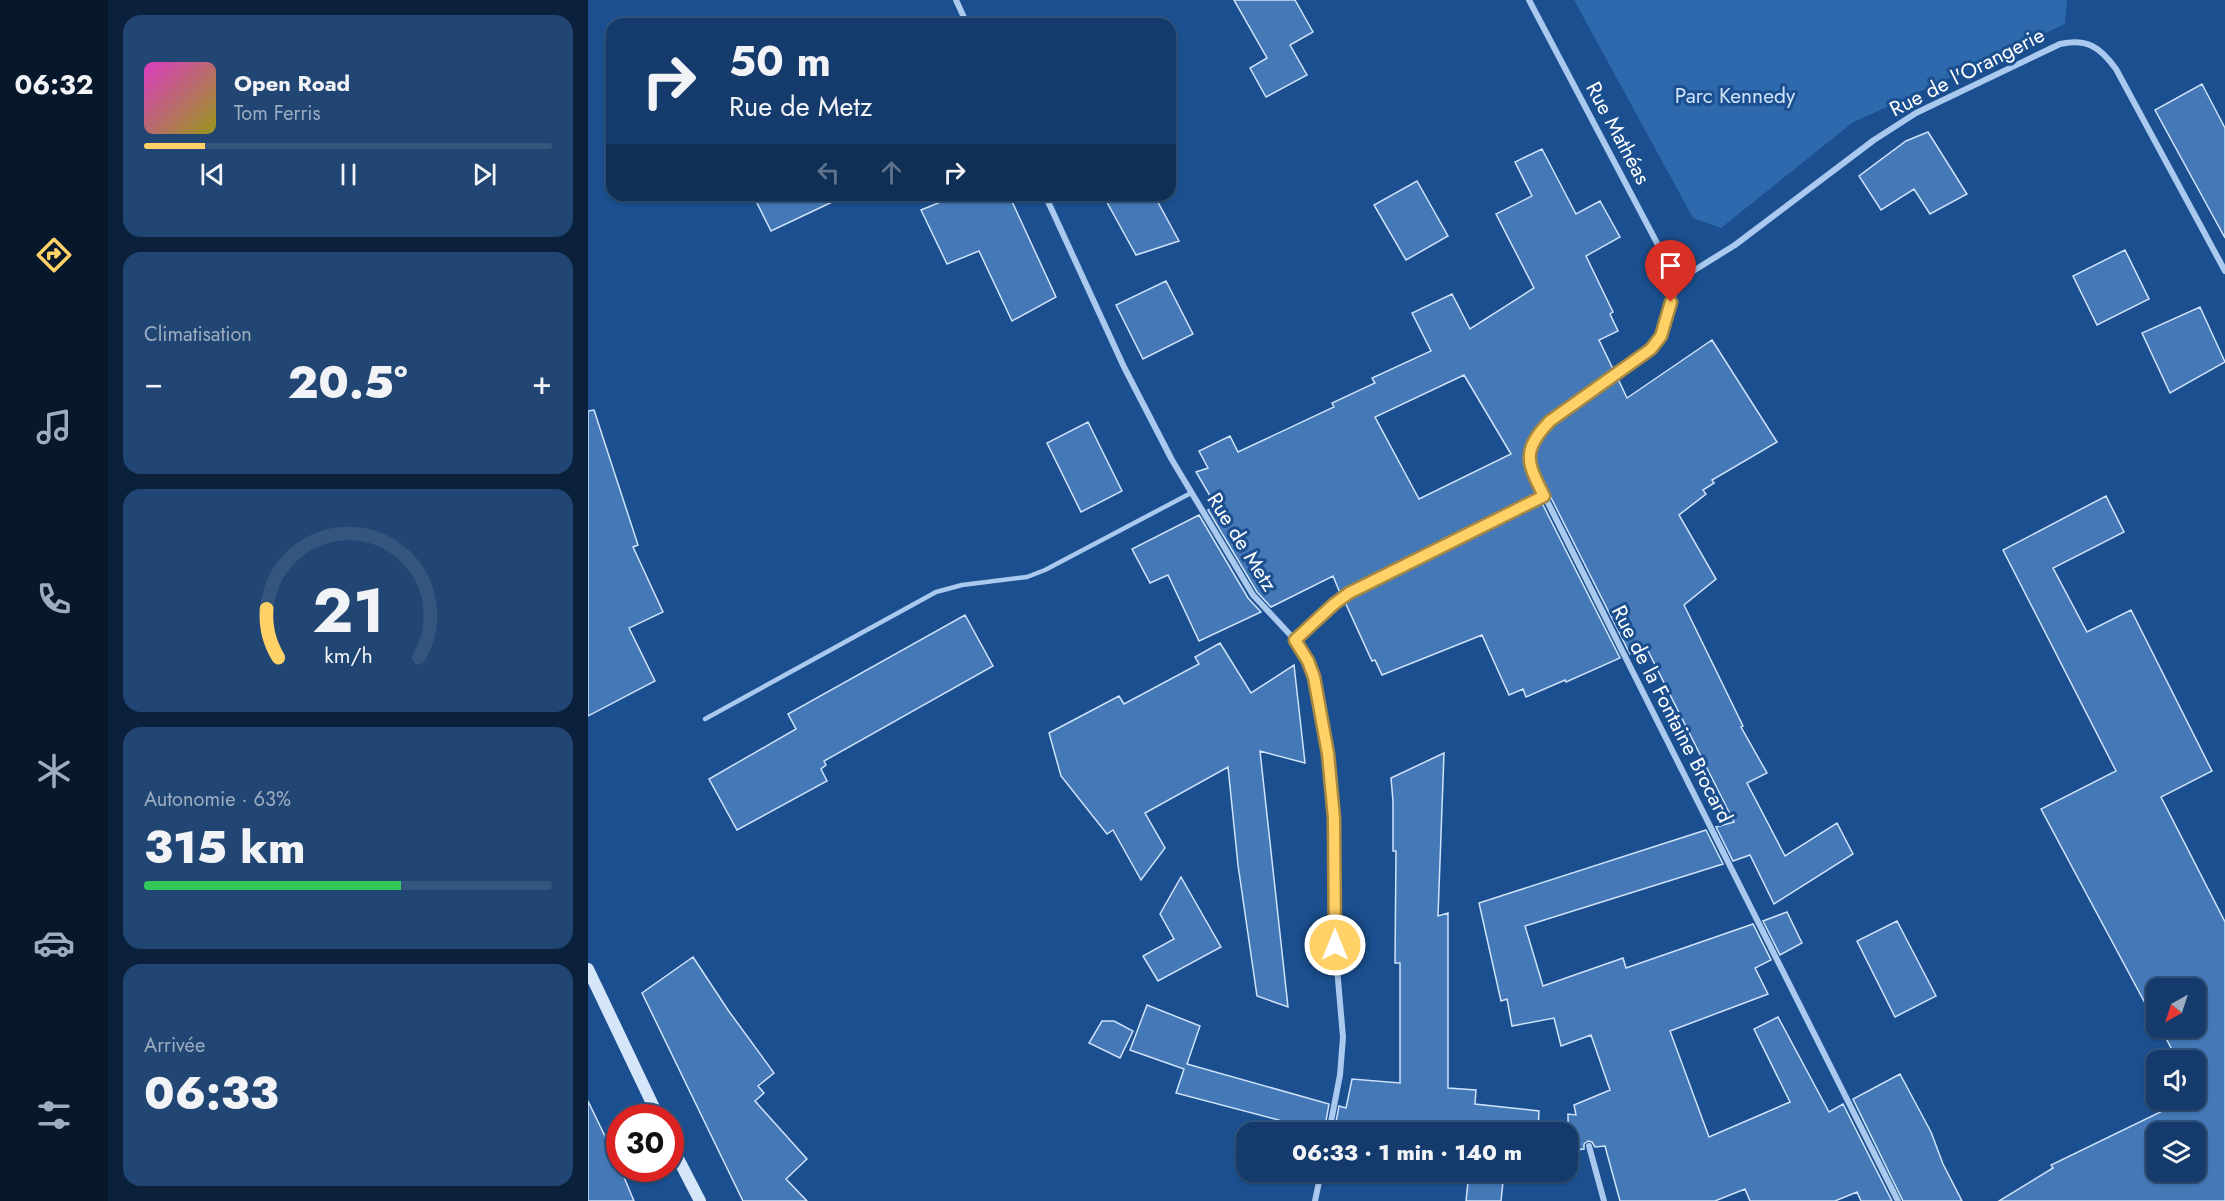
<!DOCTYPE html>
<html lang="fr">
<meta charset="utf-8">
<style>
body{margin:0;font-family:Jost,sans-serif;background:#214673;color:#f1f3f6;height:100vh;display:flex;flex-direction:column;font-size:22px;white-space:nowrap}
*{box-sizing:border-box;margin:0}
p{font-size:20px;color:#9dadc1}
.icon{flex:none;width:33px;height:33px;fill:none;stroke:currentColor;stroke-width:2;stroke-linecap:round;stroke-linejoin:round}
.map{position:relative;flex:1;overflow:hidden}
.details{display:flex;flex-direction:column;gap:15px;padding:15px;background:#0b203b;width:480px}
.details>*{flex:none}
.guide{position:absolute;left:18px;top:18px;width:570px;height:183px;border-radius:18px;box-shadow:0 2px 4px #0004,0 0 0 2px #33557e;background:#143b6b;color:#f1f3f6;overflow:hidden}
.needle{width:39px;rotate:219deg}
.tools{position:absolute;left:1558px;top:978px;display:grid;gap:12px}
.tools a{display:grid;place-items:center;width:60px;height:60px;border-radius:12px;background:#143b6b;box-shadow:0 2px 4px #0004,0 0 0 2px #33557e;font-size:30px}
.speed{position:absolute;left:18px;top:1104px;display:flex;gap:12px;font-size:30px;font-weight:700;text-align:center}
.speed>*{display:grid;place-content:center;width:78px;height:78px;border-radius:50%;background:#143b6b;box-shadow:0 2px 4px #0004,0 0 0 2px #33557e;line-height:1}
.speed .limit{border:9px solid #d22;background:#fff;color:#111}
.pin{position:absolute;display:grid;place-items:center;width:51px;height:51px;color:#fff;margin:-62px -26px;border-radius:50% 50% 50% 0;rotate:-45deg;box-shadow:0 0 6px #0007}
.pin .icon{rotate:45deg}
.me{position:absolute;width:66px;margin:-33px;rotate:0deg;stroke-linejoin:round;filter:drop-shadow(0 0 4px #0008)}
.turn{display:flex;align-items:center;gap:21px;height:126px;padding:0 24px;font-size:27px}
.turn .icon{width:78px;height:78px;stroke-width:2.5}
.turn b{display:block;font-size:42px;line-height:51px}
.lanes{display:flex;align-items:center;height:57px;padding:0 24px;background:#0003;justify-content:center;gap:30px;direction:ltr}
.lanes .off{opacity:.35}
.big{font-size:45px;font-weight:800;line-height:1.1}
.details .tile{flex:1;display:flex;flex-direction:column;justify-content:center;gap:9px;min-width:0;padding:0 21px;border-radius:18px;background:#214673}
.details .dial{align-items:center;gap:0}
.dial svg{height:156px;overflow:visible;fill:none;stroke:#33557e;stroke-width:7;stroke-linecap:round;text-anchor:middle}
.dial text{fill:#f1f3f6;stroke:none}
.song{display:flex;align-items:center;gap:18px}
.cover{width:72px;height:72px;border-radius:9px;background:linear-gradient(135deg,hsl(310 70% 55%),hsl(60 70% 35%))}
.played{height:6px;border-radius:3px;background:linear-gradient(90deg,#ffd166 15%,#33557e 15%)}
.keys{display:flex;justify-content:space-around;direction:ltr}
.heat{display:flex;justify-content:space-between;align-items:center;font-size:33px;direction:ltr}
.charge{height:9px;border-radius:4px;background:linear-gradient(90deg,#34c759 63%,#33557e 0)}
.trip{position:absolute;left:648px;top:1122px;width:342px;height:60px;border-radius:18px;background:#143b6b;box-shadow:0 2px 4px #0004,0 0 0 2px #33557e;font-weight:800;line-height:60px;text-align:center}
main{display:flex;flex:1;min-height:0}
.dock{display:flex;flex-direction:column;width:108px;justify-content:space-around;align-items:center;background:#08182b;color:#9dadc1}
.dock .icon{width:42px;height:42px}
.dock .active{color:#ffd166}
.dock b{font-size:27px;color:#f1f3f6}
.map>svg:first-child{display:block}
.green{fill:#2e69ad}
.building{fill:#4478b7;stroke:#cfe3fa;stroke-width:1.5;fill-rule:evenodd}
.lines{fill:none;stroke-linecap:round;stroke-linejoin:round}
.lane{stroke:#a9c9ee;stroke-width:4.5}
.street{stroke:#a9c9ee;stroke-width:6}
.secondary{stroke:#d6e6fa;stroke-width:12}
.route-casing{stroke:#a68842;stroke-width:15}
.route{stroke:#ffd166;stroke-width:10}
.labels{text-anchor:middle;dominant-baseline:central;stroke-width:6;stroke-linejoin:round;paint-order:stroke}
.street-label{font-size:21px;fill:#fff;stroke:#1b4f8f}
.park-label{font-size:21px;fill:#cfe3fa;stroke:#1b4f8f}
</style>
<main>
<nav class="dock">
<b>06:32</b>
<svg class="icon active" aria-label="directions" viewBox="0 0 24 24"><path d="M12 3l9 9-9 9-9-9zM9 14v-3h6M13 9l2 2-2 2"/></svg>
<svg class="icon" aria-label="music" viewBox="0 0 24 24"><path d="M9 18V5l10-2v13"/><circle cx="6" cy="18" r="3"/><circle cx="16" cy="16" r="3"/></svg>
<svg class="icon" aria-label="phone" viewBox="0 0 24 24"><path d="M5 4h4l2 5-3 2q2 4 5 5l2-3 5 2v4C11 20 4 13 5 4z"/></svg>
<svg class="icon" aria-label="climate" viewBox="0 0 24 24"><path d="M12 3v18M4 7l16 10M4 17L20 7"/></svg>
<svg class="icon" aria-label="car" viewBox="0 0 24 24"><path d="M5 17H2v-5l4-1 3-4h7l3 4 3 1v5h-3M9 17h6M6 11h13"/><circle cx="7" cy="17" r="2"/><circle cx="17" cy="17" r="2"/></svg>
<svg class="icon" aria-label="filters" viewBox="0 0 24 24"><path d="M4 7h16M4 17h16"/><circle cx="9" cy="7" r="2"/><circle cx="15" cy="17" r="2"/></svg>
</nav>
<section class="details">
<div class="tile">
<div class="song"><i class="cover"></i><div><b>Open Road</b><p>Tom Ferris</p></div></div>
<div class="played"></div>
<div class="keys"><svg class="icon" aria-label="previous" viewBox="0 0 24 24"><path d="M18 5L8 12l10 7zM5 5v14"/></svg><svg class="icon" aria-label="pause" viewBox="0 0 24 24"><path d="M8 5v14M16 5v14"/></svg><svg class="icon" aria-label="next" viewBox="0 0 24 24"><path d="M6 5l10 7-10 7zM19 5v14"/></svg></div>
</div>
<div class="tile"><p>Climatisation</p>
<div class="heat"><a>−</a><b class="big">20.5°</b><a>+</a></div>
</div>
<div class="tile dial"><svg viewBox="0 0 100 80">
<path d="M14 69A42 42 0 1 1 86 69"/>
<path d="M14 69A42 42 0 0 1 8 44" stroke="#ffd166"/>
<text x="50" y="56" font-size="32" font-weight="700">21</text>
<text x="50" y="72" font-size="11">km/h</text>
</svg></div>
<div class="tile"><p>Autonomie · 63%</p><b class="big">315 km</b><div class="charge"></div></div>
<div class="tile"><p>Arrivée</p><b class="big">06:33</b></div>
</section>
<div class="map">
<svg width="1637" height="1201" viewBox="0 0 1637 1201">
<rect width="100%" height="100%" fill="#1b4f8f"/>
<!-- green -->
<path class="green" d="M 986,0 L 1479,0 L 1477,24 L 1264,123 L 1133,228 L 1105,218 Z"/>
<!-- building -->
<path class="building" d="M 646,0 L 707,0 L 725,32 L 702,45 L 719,75 L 678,97 L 662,68 L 679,58 Z
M 1614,84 L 1637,128 L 1637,238 L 1567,110 Z
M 1340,132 L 1379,194 L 1342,214 L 1326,189 L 1293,210 L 1271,176 L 1318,141 Z
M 954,149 L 988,214 L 1012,201 L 1032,237 L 998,256 L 1025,312 L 1022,314 L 1030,331 L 1011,340 L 1025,369 L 958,417 L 941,438 L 936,454 L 937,467 L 949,493 L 752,593 L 745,576 L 683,607 L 669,592 L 620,510 L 628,506 L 608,472 L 620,468 L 611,451 L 642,436 L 650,452 L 746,407 L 744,403 L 787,383 L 784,378 L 843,351 L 824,313 L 864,294 L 882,329 L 946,288 L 908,214 L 944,196 L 927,162 ZM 876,375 L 923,454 L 831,499 L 787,417 Z
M 829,181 L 860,236 L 818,260 L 786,205 Z
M 165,195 L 259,195 L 183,231 Z
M 370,195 L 421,195 L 468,297 L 424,321 L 391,251 L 359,264 L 333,210 Z
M 515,195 L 566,195 L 591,241 L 548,255 Z
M 1537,250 L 1561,299 L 1509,325 L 1485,276 Z
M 578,281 L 605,334 L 555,359 L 528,305 Z
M 1612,307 L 1637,362 L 1582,393 L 1554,333 Z
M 1124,340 L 1189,442 L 1124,480 L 1126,483 L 1115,490 L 1118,494 L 1091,515 L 1128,579 L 1096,605 L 1155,726 L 1153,727 L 1179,773 L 1159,783 L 1197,856 L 1249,823 L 1265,854 L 1186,904 L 1162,855 L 1145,861 L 1128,827 L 1146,822 L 1058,647 L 1042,654 L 947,466 L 946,456 L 950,443 L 965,425 L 1030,379 L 1039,398 Z
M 6,410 L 50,545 L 45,547 L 75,612 L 41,628 L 67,681 L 0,716 L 0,411 Z
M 500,422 L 534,491 L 493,512 L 459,443 Z
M 1518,496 L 1536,532 L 1465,568 L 1499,632 L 1543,610 L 1624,771 L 1573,797 L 1637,922 L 1637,1201 L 1411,1201 L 1465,1168 L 1463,1165 L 1597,1100 L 1608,1100 L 1608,1060 L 1589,1060 L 1573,1028 L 1608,1028 L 1608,988 L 1569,988 L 1569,1021 L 1566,1015 L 1564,1016 L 1453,809 L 1528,771 L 1415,550 ZM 1569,1132 L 1608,1132 L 1608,1172 L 1569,1172 Z
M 954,503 L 1032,658 L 978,682 L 977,680 L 938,697 L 935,689 L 921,695 L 894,635 L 794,675 L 787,660 L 784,661 L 757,602 Z
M 611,515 L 660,598 L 673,612 L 611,641 L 580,575 L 562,583 L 544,549 Z
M 377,615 L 405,666 L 236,761 L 238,765 L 233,769 L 239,781 L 149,830 L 121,779 L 208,729 L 200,714 Z
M 632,643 L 663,693 L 706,665 L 717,763 L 672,751 L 700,1007 L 669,996 L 650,865 L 640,767 L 557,813 L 577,848 L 553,880 L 525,830 L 519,834 L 473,776 L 461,733 L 531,696 L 536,704 L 611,664 L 607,657 Z
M 856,753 L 850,916 L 860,913 L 860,1088 L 888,1090 L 887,1104 L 951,1111 L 950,1132 L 746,1132 L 751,1106 L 758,1108 L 764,1079 L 812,1083 L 812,963 L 807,963 L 808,851 L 805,851 L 805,801 L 803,778 Z
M 1118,830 L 1135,864 L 937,926 L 955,986 L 1035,958 L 1038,968 L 1165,924 L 1183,960 L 1167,968 L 1180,994 L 1082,1031 L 1121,1137 L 1202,1102 L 1166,1029 L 1190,1017 L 1241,1112 L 1255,1104 L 1304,1201 L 1273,1201 L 1269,1192 L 1247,1201 L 1162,1201 L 1157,1189 L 1127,1201 L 1032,1201 L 1017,1146 L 1007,1147 L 1004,1142 L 1000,1141 L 996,1144 L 996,1149 L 980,1151 L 980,1114 L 988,1115 L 986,1105 L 1022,1090 L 1003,1035 L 973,1046 L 966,1018 L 924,1026 L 919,999 L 913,1001 L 891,903 Z
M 593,877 L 633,947 L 570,981 L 555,956 L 586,939 L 572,914 Z
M 1199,912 L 1214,943 L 1192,955 L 1175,921 Z
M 1309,921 L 1348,996 L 1307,1017 L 1269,941 Z
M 105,957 L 140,1010 L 186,1073 L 170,1086 L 176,1093 L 167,1101 L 219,1159 L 198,1179 L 219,1201 L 155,1201 L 54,993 Z
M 559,1005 L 612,1026 L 599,1064 L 741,1104 L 736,1132 L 588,1093 L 596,1069 L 542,1050 Z
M 514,1021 L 526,1021 L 545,1031 L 532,1058 L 501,1043 Z
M 1312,1074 L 1343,1132 L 1355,1164 L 1374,1201 L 1315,1201 L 1265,1099 Z
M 0,1101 L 30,1163 L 46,1201 L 0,1201 Z
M 881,1172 L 916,1172 L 913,1201 L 878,1201 Z"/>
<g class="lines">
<!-- lane -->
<path class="lane" d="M 117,719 L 348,592 L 374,585 L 439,577 L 457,570 L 603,493"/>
<!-- street -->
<path class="street" d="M 368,0 L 379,24
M 941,0 L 1089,281
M 457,195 L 536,367 L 584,460 L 665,595 L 707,640 L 745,604 L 761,593 L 956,496
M 1089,281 C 1083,305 1079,329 1063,349 L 961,421 L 945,441 L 941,455 L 942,467 L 1310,1201
M 1089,281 L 1147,245 L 1286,140 L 1328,113 L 1472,44 C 1499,38 1512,47 1528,69 L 1637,271
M 707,640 L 720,661 L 731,697 L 740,755 L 746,818 L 747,945 L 755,1037 L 752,1075 L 741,1132
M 1001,1146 L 1016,1201
M 727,1201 L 733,1172"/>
<!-- secondary -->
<path class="secondary" d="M 0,969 L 71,1118
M 82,1143 L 112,1201"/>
</g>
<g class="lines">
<!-- route casing -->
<g class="route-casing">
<path id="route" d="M 747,945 L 746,818 L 740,754 L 726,677 L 720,661 L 707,640 L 746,604 L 761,593 L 956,496 C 939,462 933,451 962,421 L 1063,349 L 1073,336 L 1083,302"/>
</g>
<!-- route -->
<use href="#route" class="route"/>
</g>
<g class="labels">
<!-- street labels -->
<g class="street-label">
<text transform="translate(1379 72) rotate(-27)">Rue de l'Orangerie</text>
<text transform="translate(1030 133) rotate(62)">Rue Mathéas</text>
<text transform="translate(654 542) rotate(58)">Rue de Metz</text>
<text transform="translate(1084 714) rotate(63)">Rue de la Fontaine Brocard</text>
</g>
<!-- park labels -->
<g class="park-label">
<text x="1147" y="96">Parc Kennedy</text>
</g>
</g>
</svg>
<div class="tools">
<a><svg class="needle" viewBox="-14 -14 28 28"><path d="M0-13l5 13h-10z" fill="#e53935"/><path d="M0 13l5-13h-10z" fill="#9dadc1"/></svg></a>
<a><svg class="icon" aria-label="sound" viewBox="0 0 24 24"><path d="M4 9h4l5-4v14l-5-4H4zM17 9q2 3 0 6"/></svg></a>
<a><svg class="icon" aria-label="layers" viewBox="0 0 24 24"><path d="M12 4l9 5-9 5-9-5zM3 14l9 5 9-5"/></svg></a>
</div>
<div class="speed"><div class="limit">30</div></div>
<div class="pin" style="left:1083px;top:302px;background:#d93025"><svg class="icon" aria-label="arrive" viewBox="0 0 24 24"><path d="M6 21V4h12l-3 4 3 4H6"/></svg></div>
<svg class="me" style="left:747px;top:945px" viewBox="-20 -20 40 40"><circle r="17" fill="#ffd166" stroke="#fff" stroke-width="3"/><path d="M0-11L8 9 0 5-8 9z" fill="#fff"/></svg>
<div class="trip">06:33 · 1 min · 140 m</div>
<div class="guide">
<div class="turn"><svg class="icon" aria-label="right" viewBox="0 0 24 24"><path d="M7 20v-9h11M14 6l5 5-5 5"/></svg><div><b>50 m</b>Rue de Metz</div></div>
<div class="lanes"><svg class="icon off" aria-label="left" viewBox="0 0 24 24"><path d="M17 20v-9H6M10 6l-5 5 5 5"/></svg><svg class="icon off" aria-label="ahead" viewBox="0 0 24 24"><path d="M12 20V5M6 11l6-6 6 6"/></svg><svg class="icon" aria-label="right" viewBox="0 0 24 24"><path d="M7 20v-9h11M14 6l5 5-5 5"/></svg></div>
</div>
</div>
</main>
